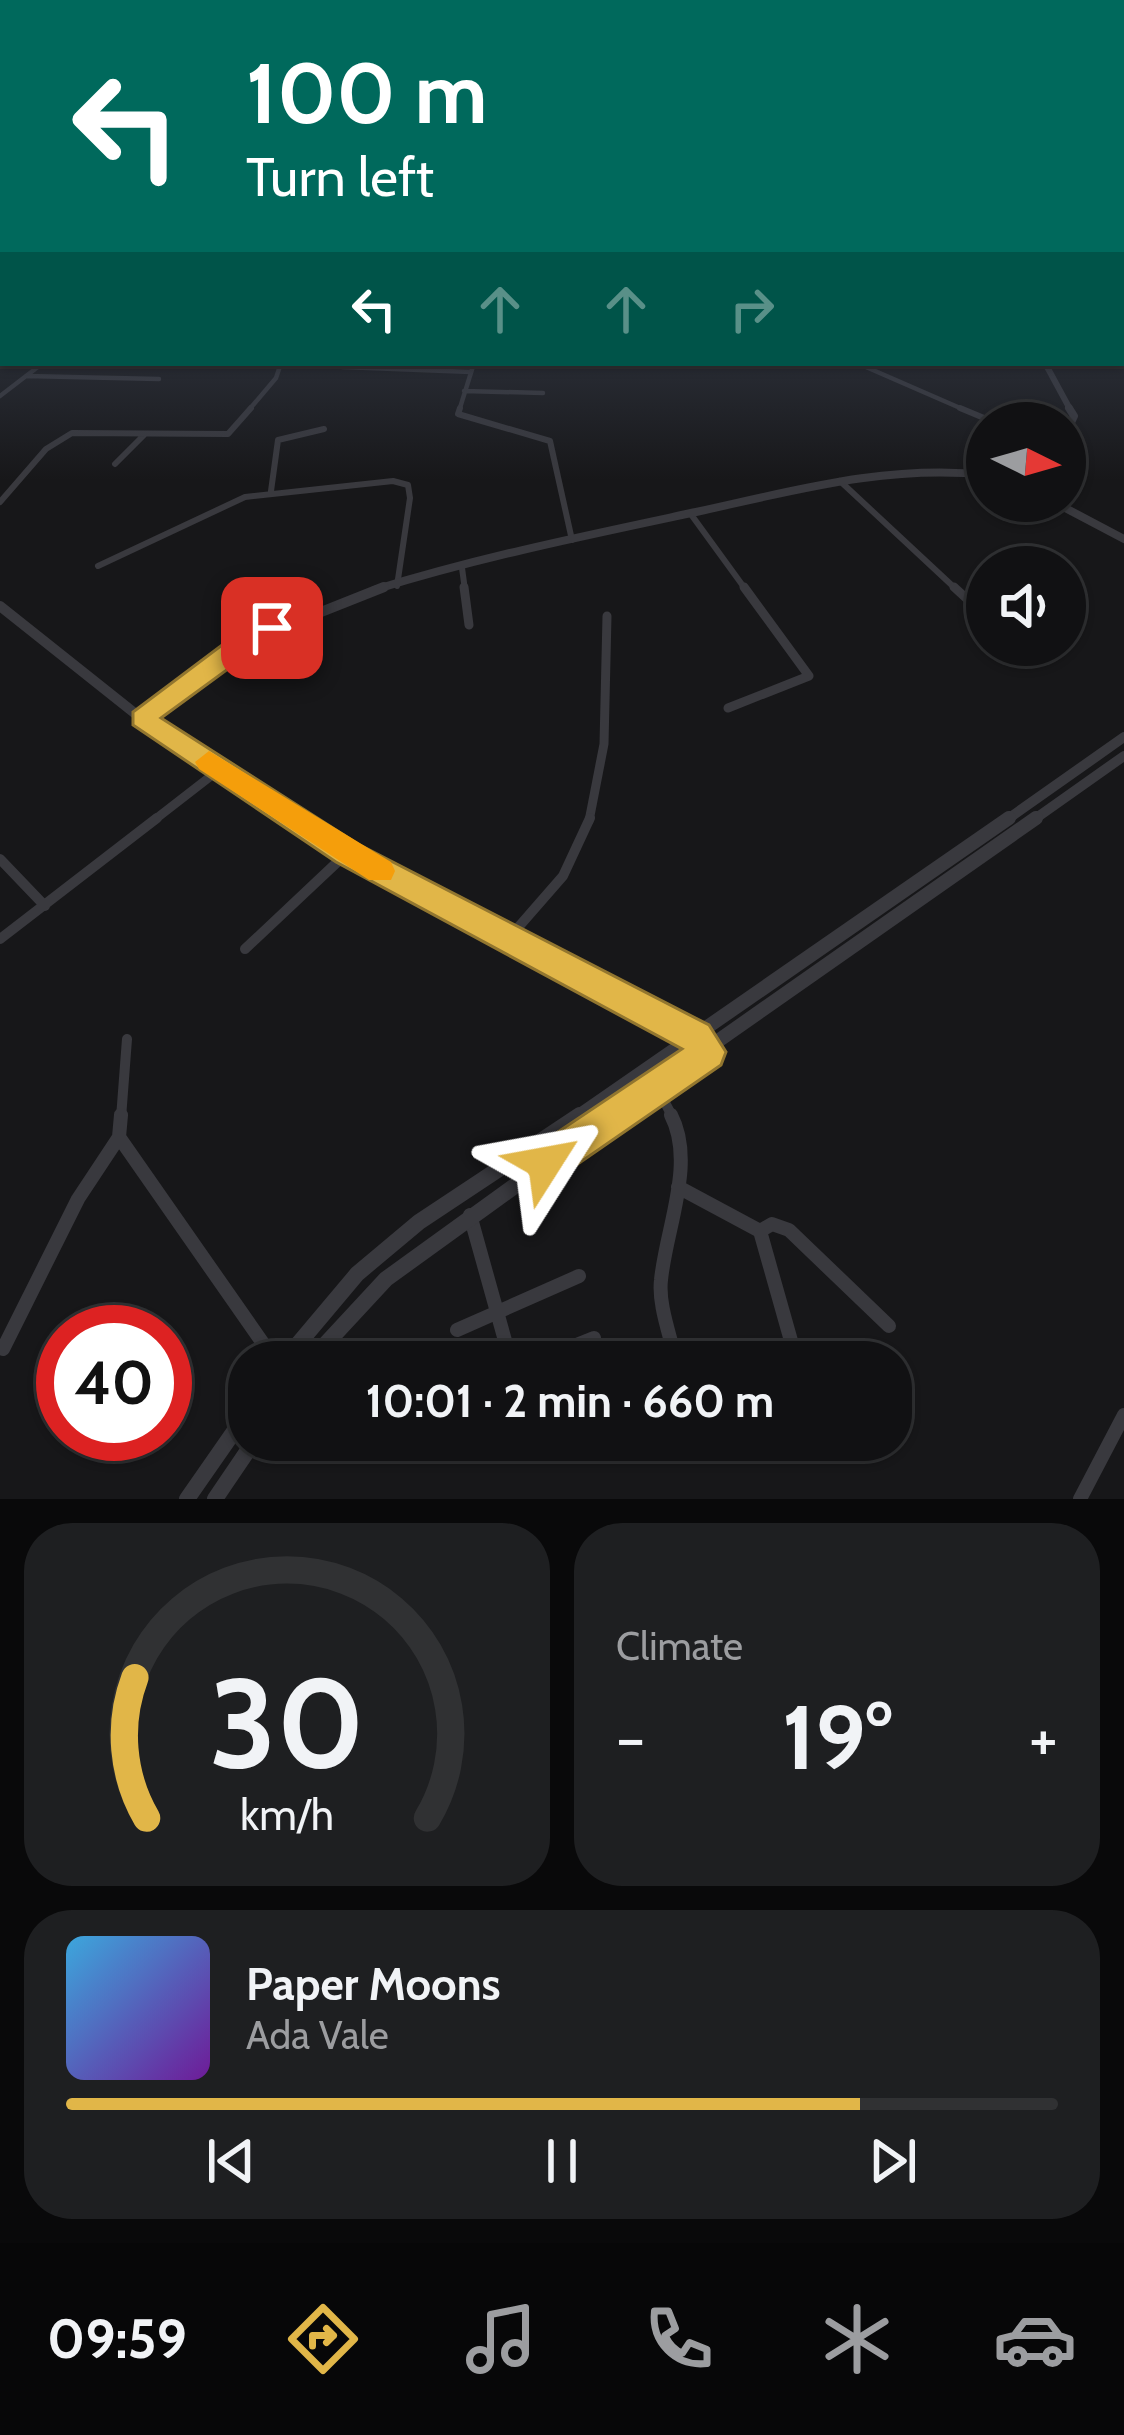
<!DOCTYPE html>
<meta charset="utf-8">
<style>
body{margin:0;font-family:Cabin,sans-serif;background:#1e1f21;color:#f1f3f6;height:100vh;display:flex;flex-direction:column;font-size:45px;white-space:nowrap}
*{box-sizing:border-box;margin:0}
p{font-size:39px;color:#9c9da0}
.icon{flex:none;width:66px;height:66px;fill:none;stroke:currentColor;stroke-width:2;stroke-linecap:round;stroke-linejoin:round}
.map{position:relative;height:1499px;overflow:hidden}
.panel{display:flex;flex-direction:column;gap:24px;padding:24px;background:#09090a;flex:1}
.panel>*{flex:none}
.guide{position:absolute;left:0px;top:0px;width:1125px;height:366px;box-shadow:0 3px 9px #0004,0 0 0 3px #303133;background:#00695c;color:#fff;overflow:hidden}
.needle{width:78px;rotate:95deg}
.buttons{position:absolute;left:966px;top:402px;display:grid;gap:24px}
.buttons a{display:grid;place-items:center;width:120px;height:120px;border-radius:50%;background:#111113;box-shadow:0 3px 9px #0004,0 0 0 3px #303133;font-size:60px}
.speed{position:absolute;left:36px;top:1305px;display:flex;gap:24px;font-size:60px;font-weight:700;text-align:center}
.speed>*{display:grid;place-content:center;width:156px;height:156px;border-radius:50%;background:#111113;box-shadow:0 3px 9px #0004,0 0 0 3px #303133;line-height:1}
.speed .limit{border:18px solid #d22;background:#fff;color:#111}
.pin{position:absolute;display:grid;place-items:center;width:102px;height:102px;color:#fff;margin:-51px;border-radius:24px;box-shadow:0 6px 18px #0006}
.me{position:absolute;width:132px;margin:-66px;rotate:56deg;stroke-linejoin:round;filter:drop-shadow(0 0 9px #0008)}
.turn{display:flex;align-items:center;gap:42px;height:252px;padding:0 48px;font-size:54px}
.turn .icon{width:156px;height:156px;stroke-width:2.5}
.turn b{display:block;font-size:84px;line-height:102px}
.lanes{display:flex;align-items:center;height:114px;padding:0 48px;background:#0003;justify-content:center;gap:60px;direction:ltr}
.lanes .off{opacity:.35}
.big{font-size:90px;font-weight:700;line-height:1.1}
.panel .card{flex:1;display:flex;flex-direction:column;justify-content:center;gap:18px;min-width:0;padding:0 42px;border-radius:48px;background:#1e1f21}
.panel .dial{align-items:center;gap:0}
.dial svg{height:312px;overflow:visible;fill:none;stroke:#303133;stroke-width:7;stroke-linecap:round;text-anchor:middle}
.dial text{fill:#f1f3f6;stroke:none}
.song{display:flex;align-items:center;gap:36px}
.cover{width:144px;height:144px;border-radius:18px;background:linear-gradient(135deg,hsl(200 70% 55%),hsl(280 70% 35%))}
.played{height:12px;border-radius:6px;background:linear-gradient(90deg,#e1b648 80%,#303133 80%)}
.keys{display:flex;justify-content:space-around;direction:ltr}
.heat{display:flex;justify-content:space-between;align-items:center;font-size:66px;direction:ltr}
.panel .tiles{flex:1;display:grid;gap:24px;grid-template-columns:1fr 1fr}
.card:last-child{grid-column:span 2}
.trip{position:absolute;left:228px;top:1341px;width:684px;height:120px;border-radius:48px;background:#111113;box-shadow:0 3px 9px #0004,0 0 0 3px #303133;font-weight:700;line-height:120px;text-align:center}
.tabs{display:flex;height:192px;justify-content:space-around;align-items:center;background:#070708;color:#9c9da0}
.tabs .icon{width:84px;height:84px}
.tabs .current{color:#e1b648}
.tabs b{font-size:54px;color:#f1f3f6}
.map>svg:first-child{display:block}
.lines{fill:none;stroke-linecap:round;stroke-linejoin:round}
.minor-far4{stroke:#39393e;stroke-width:4.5}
.minor-far3{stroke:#39393e;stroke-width:6}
.minor-far2{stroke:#39393e;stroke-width:9}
.minor-far1{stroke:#39393e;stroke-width:10}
.minor{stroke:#39393e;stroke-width:14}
.tertiary-far4{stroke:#39393e;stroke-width:6}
.tertiary-far3{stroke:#39393e;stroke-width:8}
.tertiary-far2{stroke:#39393e;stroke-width:10}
.tertiary-far1{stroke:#39393e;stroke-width:14}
.tertiary{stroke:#39393e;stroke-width:16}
.route{fill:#e1b648;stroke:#92762f;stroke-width:3}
.slow{fill:#f59e0b}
</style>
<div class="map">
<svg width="1124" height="1499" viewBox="0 0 1124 1499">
<rect width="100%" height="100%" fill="#171719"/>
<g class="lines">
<!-- minor-far4 -->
<path class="minor-far4" d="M 342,367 L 471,372
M 866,367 L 967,411
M 26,376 L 159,379
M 464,391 L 543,393
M 0,396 L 43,363
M 248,411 L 276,378 L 281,363
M 459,411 L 474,363"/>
<!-- minor-far3 -->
<path class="minor-far3" d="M 460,408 L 458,414 L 550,441 L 572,540
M 960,408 L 996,423
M 115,464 L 145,434
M 840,481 L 957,590
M 271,491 L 278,440 L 324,429
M 0,502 L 46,449 L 72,433 L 228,434 L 251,408
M 690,513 L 746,590
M 98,566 L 245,497 L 393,481 L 408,485 L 410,498 L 397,586
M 462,568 L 465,590"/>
<!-- minor-far2 -->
<path class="minor-far2" d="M 464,587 L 469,625
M 954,587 L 979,610
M 728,708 L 809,676 L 744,587
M 153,821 L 220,769
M 589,821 L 604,744 L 607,616"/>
<!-- minor-far1 -->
<path class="minor-far1" d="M 0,859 L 45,906
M 0,939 L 157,818
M 508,939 L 563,876 L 590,818
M 245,949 L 347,853
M 657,1087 L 673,1118
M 121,1118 L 127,1039"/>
<!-- minor -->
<path class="minor" d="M 121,1115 L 119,1137 L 276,1362
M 671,1115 C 696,1163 666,1228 661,1280 C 658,1305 671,1337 676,1362
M 678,1187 L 760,1231 L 772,1224 L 789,1230 L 889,1326
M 470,1215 L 511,1362
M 760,1231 L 797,1362
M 457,1330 L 579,1276
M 3,1349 L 78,1199 L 119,1137
M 534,1362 L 594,1338
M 495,1455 L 523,1440
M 1080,1499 L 1124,1415"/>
<!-- tertiary-far4 -->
<path class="tertiary-far4" d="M 1045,363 L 1071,411"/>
<!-- tertiary-far3 -->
<path class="tertiary-far3" d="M 1065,435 L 1074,416 L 1069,408
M 1052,501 L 1124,539
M 374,590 C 480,557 588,535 696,512 C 793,491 887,464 987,475"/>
<!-- tertiary-far2 -->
<path class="tertiary-far2" d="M 0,606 L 142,719 L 297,821
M 142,719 L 238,645 L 384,587
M 1005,821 L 1124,737
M 1032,821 L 1124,756"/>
<!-- tertiary-far1 -->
<path class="tertiary-far1" d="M 293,818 L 347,853 L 698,1040
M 576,1118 L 1009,818
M 608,1118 L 1036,818"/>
<!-- tertiary -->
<path class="tertiary" d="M 283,1362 L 357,1274 L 419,1222 L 580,1115
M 309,1362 L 386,1279 L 613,1115
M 187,1499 L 249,1410
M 215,1499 L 255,1440"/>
</g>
<!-- sky -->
<linearGradient id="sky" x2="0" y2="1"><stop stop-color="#0d0d0e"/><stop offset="0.56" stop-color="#363c49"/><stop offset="1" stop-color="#363c49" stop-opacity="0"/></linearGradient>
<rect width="1124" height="480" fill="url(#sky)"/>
<!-- route -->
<path class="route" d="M 272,620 L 284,628 L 161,718 L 358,844 L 709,1025 L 726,1052 L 721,1065 L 559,1177 L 545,1183 L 531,1177 L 526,1163 L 531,1150 L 682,1049 L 336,862 L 133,725 L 133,712 L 238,633 Z"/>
<!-- slow -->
<path class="slow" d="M 209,751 L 391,862 L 395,871 L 391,880 L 369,880 L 199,769 L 195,762 Z"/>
</svg>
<div class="buttons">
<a><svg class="needle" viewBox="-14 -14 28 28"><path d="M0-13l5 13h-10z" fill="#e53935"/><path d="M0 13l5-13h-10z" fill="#9c9da0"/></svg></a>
<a><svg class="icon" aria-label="sound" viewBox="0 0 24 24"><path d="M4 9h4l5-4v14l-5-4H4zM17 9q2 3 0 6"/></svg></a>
</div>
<div class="speed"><div class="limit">40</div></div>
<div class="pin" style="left:272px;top:628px;background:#d93025"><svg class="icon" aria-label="arrive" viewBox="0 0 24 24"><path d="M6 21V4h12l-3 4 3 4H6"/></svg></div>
<svg class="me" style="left:545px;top:1163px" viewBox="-20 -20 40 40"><path d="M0-17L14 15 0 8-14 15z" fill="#e1b648" stroke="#fff" stroke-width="4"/></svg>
<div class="trip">10:01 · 2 min · 660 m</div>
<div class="guide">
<div class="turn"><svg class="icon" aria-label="left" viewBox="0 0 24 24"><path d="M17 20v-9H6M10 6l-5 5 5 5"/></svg><div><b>100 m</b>Turn left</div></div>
<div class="lanes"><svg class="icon" aria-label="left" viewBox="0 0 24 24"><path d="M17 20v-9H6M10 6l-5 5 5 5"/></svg><svg class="icon off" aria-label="ahead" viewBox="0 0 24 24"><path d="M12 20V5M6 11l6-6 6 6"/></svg><svg class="icon off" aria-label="ahead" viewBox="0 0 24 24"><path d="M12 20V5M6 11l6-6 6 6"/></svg><svg class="icon off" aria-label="right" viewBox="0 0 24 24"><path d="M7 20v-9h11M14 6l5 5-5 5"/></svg></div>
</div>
</div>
<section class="panel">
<div class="tiles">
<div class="card dial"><svg viewBox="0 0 100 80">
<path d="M14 69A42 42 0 1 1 86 69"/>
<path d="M14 69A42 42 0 0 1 11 33" stroke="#e1b648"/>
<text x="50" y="56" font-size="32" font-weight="700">30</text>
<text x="50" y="72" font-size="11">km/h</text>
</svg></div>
<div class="card"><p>Climate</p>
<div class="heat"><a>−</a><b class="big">19°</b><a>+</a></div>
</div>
<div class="card">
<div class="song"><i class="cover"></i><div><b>Paper Moons</b><p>Ada Vale</p></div></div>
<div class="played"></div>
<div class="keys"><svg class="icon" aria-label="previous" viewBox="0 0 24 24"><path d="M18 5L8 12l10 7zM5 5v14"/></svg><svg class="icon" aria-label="pause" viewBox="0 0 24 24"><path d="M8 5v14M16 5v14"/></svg><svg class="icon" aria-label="next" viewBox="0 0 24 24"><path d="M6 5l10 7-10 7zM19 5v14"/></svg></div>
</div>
</div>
</section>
<nav class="tabs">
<b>09:59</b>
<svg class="icon current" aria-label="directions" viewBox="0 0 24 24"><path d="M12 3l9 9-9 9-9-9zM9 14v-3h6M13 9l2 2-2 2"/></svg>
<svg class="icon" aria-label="music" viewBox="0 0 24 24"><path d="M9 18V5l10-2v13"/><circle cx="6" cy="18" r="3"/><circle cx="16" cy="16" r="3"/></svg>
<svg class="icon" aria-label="phone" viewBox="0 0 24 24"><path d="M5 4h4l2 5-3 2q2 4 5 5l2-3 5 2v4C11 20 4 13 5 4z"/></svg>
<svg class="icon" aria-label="climate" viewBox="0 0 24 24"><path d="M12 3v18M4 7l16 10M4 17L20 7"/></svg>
<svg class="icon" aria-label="car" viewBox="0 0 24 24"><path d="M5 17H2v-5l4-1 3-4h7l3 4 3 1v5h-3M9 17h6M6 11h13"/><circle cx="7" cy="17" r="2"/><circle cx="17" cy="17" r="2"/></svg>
</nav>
